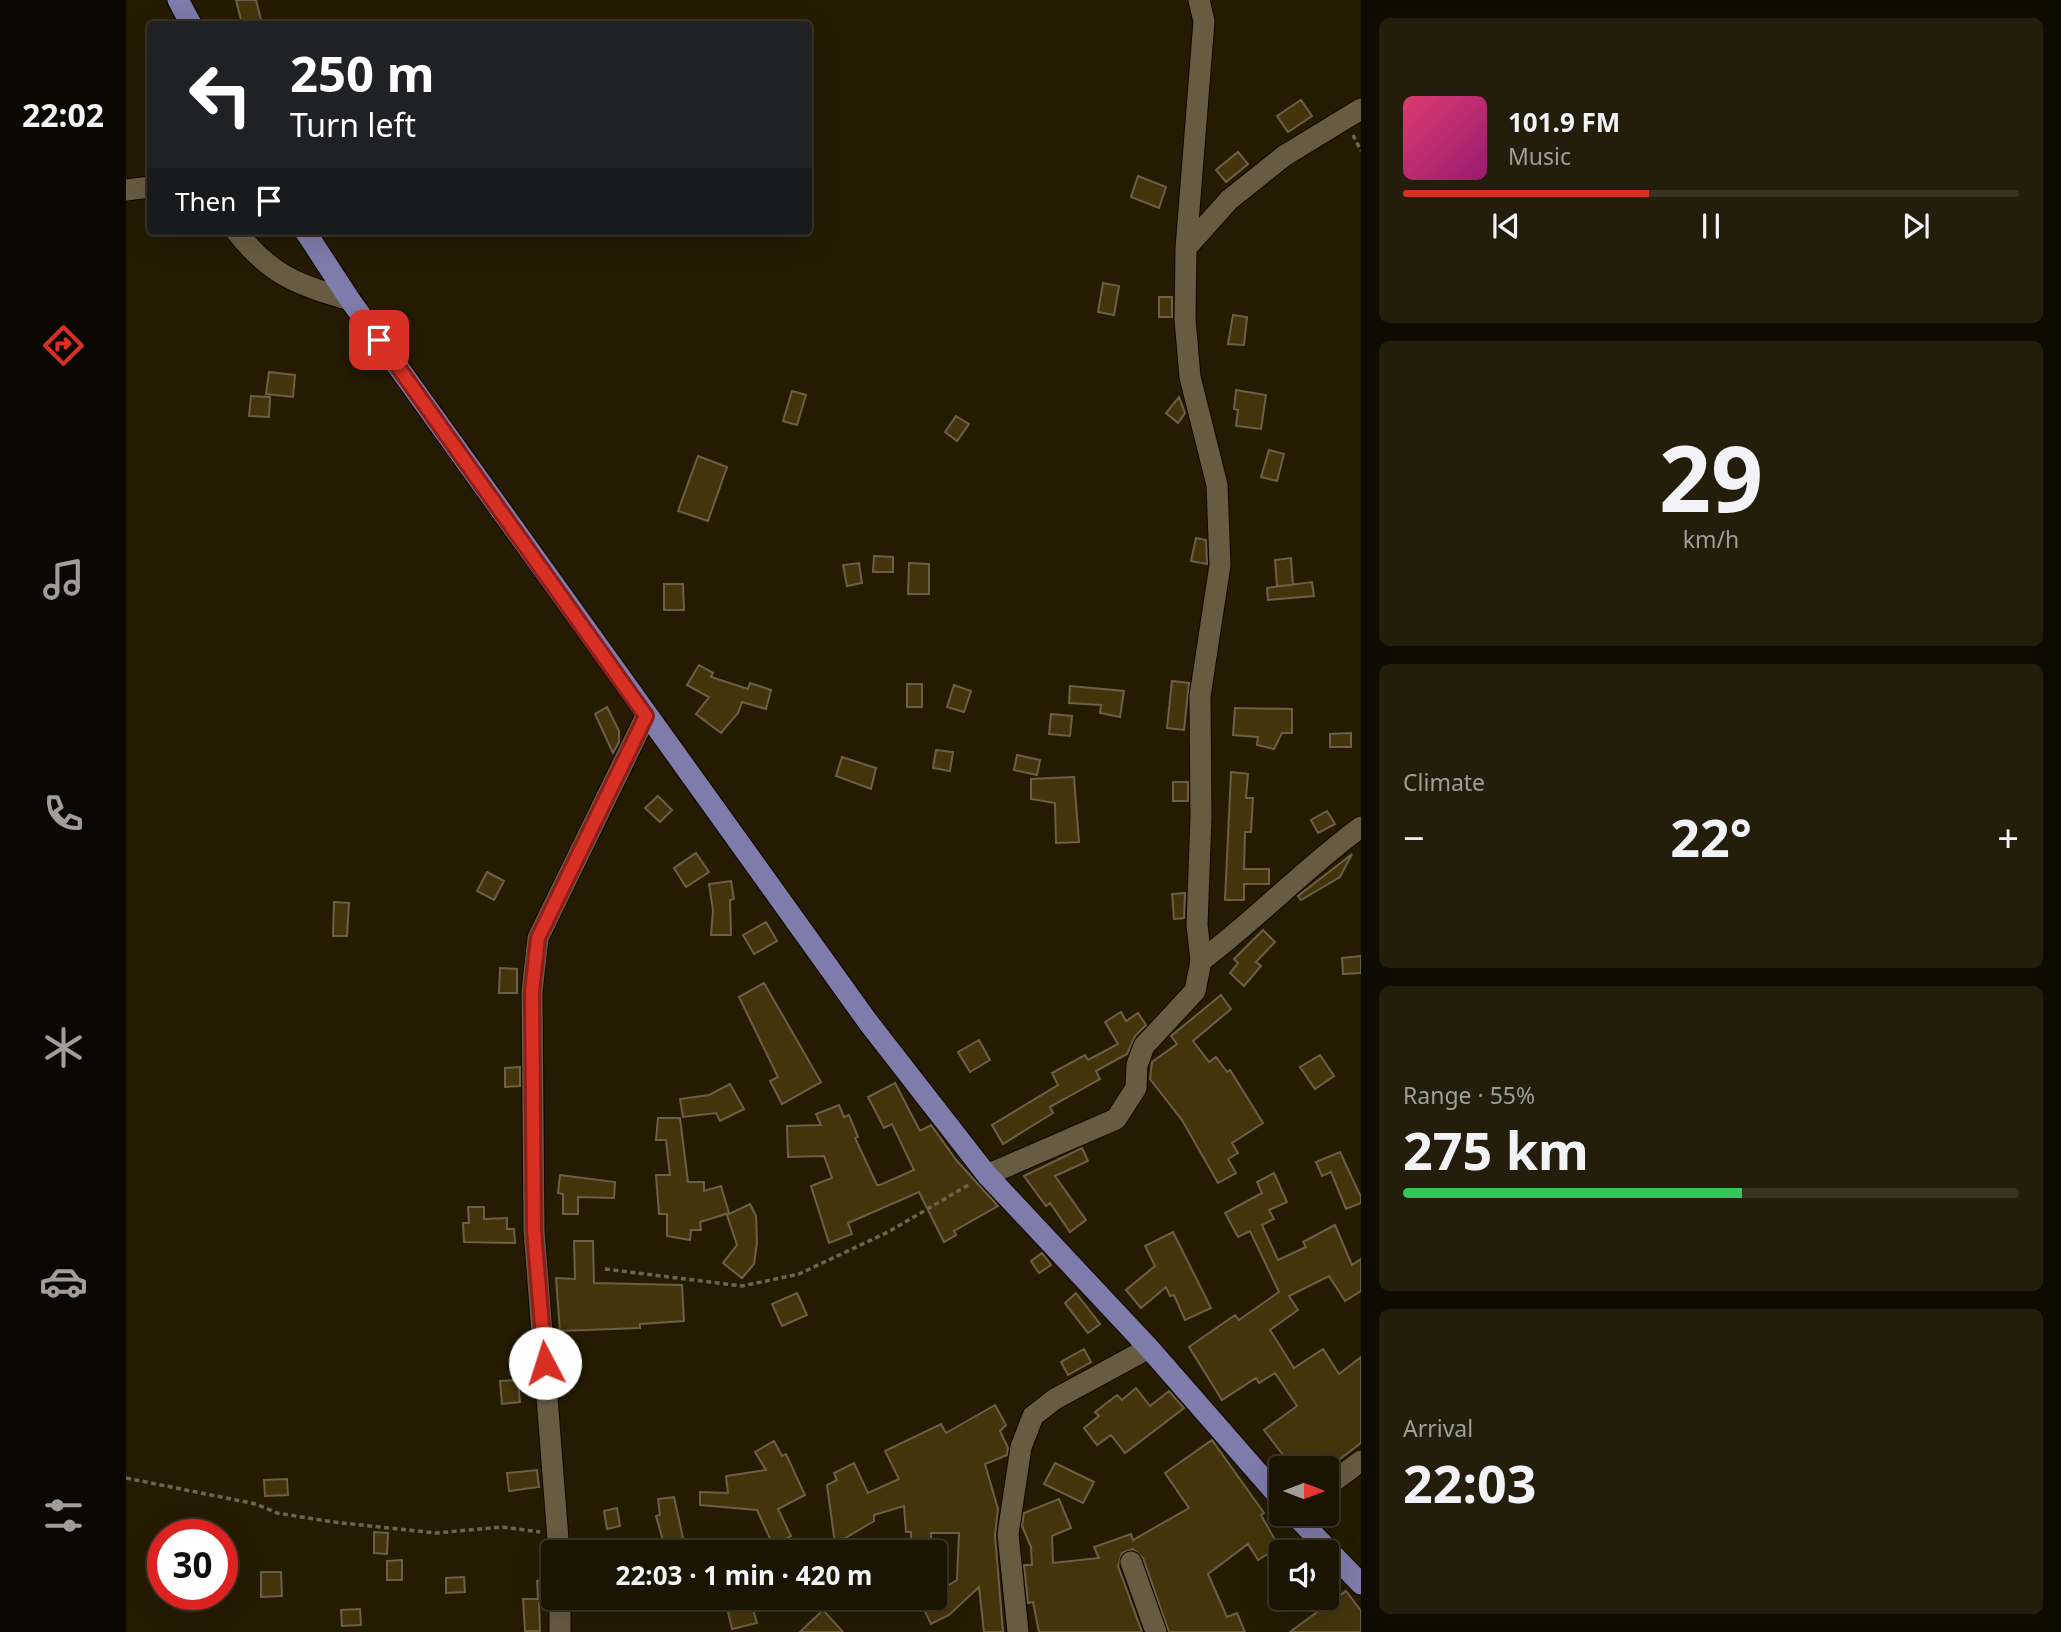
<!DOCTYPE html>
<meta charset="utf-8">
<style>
body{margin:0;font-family:"Noto Sans",sans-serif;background:#251d0c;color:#f1f3f6;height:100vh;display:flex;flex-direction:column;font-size:26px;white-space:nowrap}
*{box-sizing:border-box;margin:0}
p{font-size:23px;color:#a09e99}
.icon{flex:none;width:38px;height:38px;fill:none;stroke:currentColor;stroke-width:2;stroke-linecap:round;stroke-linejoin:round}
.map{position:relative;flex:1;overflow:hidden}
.panel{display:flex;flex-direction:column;gap:18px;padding:18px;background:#0f0b01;width:700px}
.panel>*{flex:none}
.hud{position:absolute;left:21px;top:21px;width:665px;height:214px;border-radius:7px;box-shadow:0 7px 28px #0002,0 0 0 2px #3a3324;background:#202124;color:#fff;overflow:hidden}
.needle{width:46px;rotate:90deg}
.tools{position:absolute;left:1143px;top:1456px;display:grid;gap:14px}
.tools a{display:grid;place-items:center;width:70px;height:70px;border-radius:7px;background:#1c1402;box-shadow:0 7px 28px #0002,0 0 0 2px #3a3324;font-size:35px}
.speed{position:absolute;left:21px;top:1519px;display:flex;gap:14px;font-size:35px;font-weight:700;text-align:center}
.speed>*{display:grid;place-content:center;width:91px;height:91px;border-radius:50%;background:#1c1402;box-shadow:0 7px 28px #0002,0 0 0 2px #3a3324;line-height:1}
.speed .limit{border:10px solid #d22;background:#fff;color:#111}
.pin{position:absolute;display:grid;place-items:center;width:60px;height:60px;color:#fff;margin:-30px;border-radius:14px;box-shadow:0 4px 10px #0006}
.me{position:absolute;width:77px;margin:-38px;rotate:355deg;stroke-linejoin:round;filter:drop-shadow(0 0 5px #0008)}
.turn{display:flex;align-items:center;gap:24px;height:147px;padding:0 28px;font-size:32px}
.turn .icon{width:91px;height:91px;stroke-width:2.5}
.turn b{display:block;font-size:49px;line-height:60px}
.then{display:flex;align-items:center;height:66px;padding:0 28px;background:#0003;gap:14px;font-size:26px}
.big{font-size:52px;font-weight:700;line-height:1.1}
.panel .widget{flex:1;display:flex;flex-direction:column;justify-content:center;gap:10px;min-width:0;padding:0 24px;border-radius:10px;background:#251d0c}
.panel .dial{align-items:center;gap:0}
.dial b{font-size:91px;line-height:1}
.song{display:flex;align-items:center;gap:21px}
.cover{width:84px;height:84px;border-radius:10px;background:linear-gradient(135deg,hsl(340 70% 55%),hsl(320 70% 35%))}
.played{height:7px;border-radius:4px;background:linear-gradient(90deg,#d93025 40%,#3a3324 40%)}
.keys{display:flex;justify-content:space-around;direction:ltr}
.heat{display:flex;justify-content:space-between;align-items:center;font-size:38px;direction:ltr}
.charge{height:10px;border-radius:5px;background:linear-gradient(90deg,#34c759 55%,#3a3324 0)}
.trip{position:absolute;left:415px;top:1540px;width:406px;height:70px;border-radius:7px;background:#1c1402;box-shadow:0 7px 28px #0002,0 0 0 2px #3a3324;font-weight:700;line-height:70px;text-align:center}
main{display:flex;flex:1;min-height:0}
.menu{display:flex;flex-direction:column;width:126px;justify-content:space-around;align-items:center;background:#0b0801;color:#a09e99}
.menu .icon{width:49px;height:49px}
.menu .on{color:#d93025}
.menu b{font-size:32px;color:#f1f3f6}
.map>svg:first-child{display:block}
.building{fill:#43340b;stroke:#6b6046;stroke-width:2}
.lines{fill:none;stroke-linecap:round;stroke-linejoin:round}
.minor-casing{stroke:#0e0600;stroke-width:23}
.primary-casing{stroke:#0e0600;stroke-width:23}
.path{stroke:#6c644f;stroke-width:3.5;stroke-dasharray:5 3.5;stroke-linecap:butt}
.minor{stroke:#675b41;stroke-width:21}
.primary{stroke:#7f7baa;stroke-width:21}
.route-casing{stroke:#8d1f18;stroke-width:18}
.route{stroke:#d93025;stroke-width:12}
</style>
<main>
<nav class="menu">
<b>22:02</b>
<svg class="icon on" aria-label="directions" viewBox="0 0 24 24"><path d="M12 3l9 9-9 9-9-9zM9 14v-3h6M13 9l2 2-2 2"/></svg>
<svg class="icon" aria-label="music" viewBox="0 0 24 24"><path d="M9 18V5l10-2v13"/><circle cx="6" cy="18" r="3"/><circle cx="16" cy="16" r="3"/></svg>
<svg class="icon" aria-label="phone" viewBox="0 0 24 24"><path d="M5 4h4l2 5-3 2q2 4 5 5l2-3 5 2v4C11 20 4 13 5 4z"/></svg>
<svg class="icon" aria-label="climate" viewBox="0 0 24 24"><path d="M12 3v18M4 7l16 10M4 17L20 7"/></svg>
<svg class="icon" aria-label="car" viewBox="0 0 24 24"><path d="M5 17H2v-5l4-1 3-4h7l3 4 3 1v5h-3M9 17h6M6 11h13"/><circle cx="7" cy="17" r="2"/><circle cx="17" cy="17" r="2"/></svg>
<svg class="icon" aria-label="filters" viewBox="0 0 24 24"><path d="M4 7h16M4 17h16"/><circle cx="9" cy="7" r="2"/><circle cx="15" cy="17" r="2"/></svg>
</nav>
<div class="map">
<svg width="1235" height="1632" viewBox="0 0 1235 1632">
<rect width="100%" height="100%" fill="#251b03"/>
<!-- building -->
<path class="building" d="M 110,0 L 130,0 L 136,24 L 116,24 Z
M 1175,100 L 1186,116 L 1162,132 L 1151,116 Z
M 1112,152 L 1122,164 L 1100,182 L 1090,170 Z
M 1012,176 L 1040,187 L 1033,208 L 1005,197 Z
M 977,283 L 993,286 L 988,315 L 972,312 Z
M 1033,297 L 1046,297 L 1046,317 L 1033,317 Z
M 1107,315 L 1121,317 L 1118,345 L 1102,344 Z
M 143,372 L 169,375 L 167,397 L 140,394 Z
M 1110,390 L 1140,395 L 1135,429 L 1110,426 L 1112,410 L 1108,409 Z
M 666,391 L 680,395 L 671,425 L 657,421 Z
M 125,396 L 144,397 L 143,417 L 123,416 Z
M 1053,397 L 1059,413 L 1052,423 L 1040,413 Z
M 830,416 L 843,424 L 831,441 L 819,432 Z
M 1143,450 L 1158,454 L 1151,481 L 1135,477 Z
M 572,456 L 601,467 L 582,521 L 552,511 Z
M 1070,538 L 1080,540 L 1081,564 L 1065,561 Z
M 748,556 L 767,557 L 767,572 L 747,572 Z
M 1165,558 L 1167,585 L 1151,586 L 1149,560 Z
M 733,563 L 736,583 L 721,586 L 717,565 Z
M 783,563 L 803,564 L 803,594 L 782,594 Z
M 1186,582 L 1188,596 L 1142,600 L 1141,588 Z
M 538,584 L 557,584 L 558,610 L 538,610 Z
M 573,665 L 587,673 L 585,677 L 622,689 L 624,683 L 645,690 L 640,709 L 616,702 L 612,713 L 595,733 L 570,714 L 583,697 L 561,685 Z
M 1046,681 L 1063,683 L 1058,730 L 1041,728 Z
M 781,684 L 796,684 L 796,707 L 781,707 Z
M 828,685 L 845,691 L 838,712 L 821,707 Z
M 944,686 L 998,691 L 994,717 L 974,713 L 975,705 L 943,703 Z
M 481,707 L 493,731 L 493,742 L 487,753 L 469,714 Z
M 1109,708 L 1166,709 L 1166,733 L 1156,733 L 1148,749 L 1131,745 L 1132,737 L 1107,735 Z
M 925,714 L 946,716 L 944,736 L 923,734 Z
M 1225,733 L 1225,747 L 1204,747 L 1204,734 Z
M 810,750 L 827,752 L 824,771 L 807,768 Z
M 891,755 L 914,760 L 911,775 L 888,770 Z
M 716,757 L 750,768 L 745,789 L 710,776 Z
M 1105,772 L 1122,774 L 1120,798 L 1127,798 L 1125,832 L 1119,832 L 1118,869 L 1143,869 L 1143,884 L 1118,884 L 1118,900 L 1099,900 Z
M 948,777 L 953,842 L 930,843 L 929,803 L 905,799 L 905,779 Z
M 1047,782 L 1062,782 L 1062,801 L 1047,801 Z
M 532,796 L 546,810 L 534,822 L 519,808 Z
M 1201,811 L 1209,824 L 1192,833 L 1185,820 Z
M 570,853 L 583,872 L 560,887 L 548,868 Z
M 1226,854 L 1214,877 L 1175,900 L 1172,896 Z
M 361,872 L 378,881 L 368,900 L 351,891 Z
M 605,881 L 608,899 L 604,900 L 605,935 L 585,935 L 587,910 L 583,884 Z
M 1059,893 L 1058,918 L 1048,919 L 1046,894 Z
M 208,902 L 223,903 L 221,936 L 207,936 Z
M 640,922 L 651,941 L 628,954 L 617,935 Z
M 1137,930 L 1149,942 L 1130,962 L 1135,966 L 1118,986 L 1104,973 L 1112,963 L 1108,959 Z
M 1235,956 L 1235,973 L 1217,974 L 1216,958 Z
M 374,968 L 391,969 L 391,993 L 373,993 Z
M 638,983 L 695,1082 L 656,1104 L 644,1081 L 652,1077 L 613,997 Z
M 1095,995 L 1105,1009 L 1067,1041 L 1083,1062 L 1090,1057 L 1101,1072 L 1104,1070 L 1137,1123 L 1106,1143 L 1112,1153 L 1102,1159 L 1110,1173 L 1092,1183 L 1056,1120 L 1024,1079 L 1026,1062 L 1051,1044 L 1045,1036 Z
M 995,1012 L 1000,1021 L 1012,1013 L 1020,1025 L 1009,1036 L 1001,1054 L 970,1071 L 974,1079 L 924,1107 L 927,1113 L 877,1144 L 866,1125 L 932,1085 L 926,1073 L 959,1055 L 962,1060 L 992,1044 L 979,1022 Z
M 853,1040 L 864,1060 L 844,1072 L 832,1052 Z
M 1194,1055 L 1208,1076 L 1189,1089 L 1174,1067 Z
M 394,1067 L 394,1086 L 379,1087 L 379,1068 Z
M 769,1083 L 794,1131 L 805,1125 L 831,1161 L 872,1206 L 828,1231 L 830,1235 L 818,1242 L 793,1192 L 722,1223 L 726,1234 L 703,1243 L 685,1186 L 706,1178 L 698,1156 L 662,1157 L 661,1126 L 695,1125 L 690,1114 L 713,1105 L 718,1117 L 723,1115 L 732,1137 L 729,1138 L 751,1185 L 754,1185 L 788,1170 L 766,1124 L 758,1128 L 742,1097 Z
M 604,1084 L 618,1109 L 594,1121 L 590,1113 L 557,1117 L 554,1099 L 583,1095 Z
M 532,1118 L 554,1118 L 562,1182 L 578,1182 L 578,1191 L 595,1186 L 603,1213 L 574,1222 L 575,1230 L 565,1230 L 564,1240 L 541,1236 L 541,1214 L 533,1214 L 530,1175 L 544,1175 L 540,1140 L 530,1140 Z
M 956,1148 L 962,1161 L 929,1176 L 960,1220 L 944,1232 L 924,1203 L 920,1206 L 898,1176 Z
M 1214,1152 L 1235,1197 L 1235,1203 L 1220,1209 L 1205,1172 L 1196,1176 L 1190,1162 Z
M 1148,1173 L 1161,1202 L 1143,1210 L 1148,1219 L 1136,1225 L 1152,1260 L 1180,1247 L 1177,1242 L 1209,1225 L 1226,1265 L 1235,1259 L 1235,1291 L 1219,1301 L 1203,1276 L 1163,1296 L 1172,1310 L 1144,1330 L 1168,1368 L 1197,1349 L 1213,1374 L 1235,1357 L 1235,1443 L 1202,1468 L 1167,1468 L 1138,1430 L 1171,1406 L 1149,1373 L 1133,1383 L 1130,1378 L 1096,1400 L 1063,1347 L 1109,1315 L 1113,1320 L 1153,1292 L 1124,1231 L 1112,1237 L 1099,1213 L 1136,1193 L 1131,1182 Z
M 434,1175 L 489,1182 L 488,1198 L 452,1197 L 452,1214 L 437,1214 L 437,1194 L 432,1193 Z
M 624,1204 L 630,1216 L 631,1243 L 628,1264 L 616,1278 L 597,1263 L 611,1245 L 601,1215 Z
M 342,1207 L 358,1207 L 358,1219 L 381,1218 L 381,1229 L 388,1229 L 389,1243 L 338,1242 L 337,1223 L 343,1223 Z
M 1047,1232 L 1085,1308 L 1059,1320 L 1048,1295 L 1044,1296 L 1040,1287 L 1015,1308 L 1000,1290 L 1029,1266 L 1019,1246 Z
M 448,1241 L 467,1241 L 468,1283 L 556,1285 L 558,1321 L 514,1324 L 514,1328 L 434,1331 L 430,1278 L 449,1279 Z
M 916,1253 L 925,1265 L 913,1273 L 905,1261 Z
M 671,1293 L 681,1315 L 656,1326 L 646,1304 Z
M 950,1293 L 974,1324 L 962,1333 L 939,1303 Z
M 958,1349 L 965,1362 L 942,1375 L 935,1362 Z
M 392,1380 L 394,1402 L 376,1404 L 374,1381 Z
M 1010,1388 L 1024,1406 L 1043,1391 L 1058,1408 L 999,1453 L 985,1435 L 971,1445 L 958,1428 L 973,1416 L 969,1412 L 991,1395 L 996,1400 Z
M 869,1405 L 880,1425 L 874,1431 L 882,1448 L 881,1455 L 859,1464 L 872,1509 L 869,1535 L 877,1632 L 858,1632 L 853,1587 L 823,1615 L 805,1624 L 794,1601 L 808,1598 L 808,1594 L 831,1580 L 833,1533 L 805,1533 L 805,1540 L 785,1541 L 785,1532 L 780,1532 L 778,1506 L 748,1515 L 748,1521 L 709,1544 L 701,1485 L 711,1480 L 708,1473 L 728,1463 L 742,1493 L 773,1479 L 759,1451 L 815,1424 L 820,1433 Z
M 1086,1440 L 1138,1513 L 1135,1515 L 1153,1547 L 1132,1560 L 1122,1544 L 1082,1574 L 1101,1617 L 1111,1613 L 1119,1632 L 1043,1632 L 1017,1558 L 1007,1549 L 996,1553 L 992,1566 L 1016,1632 L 913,1632 L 907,1602 L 902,1603 L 898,1565 L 906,1565 L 905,1547 L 896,1526 L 898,1513 L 933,1499 L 945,1528 L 926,1536 L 927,1563 L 973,1558 L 968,1547 L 1005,1534 L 1007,1540 L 1063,1508 L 1039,1473 Z
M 648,1441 L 656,1456 L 660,1454 L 679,1495 L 652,1509 L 665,1536 L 647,1545 L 631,1510 L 574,1505 L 574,1492 L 602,1493 L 600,1476 L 640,1470 L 629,1452 Z
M 929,1463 L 968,1482 L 957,1503 L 918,1484 Z
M 411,1470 L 413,1487 L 383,1491 L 381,1473 Z
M 161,1479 L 162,1495 L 139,1496 L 138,1480 Z
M 548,1497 L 557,1538 L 538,1544 L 530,1516 L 534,1515 L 532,1499 Z
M 491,1508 L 494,1526 L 481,1529 L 478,1511 Z
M 248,1532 L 262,1533 L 261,1554 L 248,1553 Z
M 276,1560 L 276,1580 L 261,1580 L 261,1561 Z
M 135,1572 L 155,1572 L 156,1596 L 135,1597 Z
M 338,1577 L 339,1592 L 320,1593 L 320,1578 Z
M 427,1580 L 421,1603 L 413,1603 L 414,1631 L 399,1631 L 397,1599 L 412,1599 L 411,1581 Z
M 1220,1591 L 1235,1611 L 1235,1632 L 1164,1632 Z
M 626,1606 L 631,1623 L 606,1629 L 602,1612 Z
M 234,1609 L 235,1625 L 216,1626 L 215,1610 Z
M 697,1610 L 717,1632 L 674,1632 Z"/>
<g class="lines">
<!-- minor casing -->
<g class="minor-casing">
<path id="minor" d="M 0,190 L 24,187
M 110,231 C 145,276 171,284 224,300
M 1060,248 L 1078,21 L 1073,0
M 1075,961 C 1131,919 1179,868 1235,827
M 861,1175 L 990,1119 L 1010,1088 L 1011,1065 L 1018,1046 L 1069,991 L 1075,961 L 1071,925 L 1075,817 L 1074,696 L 1094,565 L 1091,485 L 1064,377 L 1059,319 L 1060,248 L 1103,200 L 1158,156 L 1235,109
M 1200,1487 L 1235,1461
M 433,1552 L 408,1230 L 406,992 L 412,938 L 520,716
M 1005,1562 L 1030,1632
M 434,1598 L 434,1632
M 892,1632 L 882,1534 L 895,1447 L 907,1416 L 929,1399 L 1023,1348"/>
</g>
<!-- primary casing -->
<g class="primary-casing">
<path id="primary" d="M 52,0 L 65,24
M 179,231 L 224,300 L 742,1022 L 861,1175 L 1023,1348 L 1155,1499
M 1168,1514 L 1235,1584"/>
</g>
<!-- path -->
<path class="path" d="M 1227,135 L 1235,151
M 479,1269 L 616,1286 L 673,1274 L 762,1232 L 844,1184
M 0,1478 L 130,1504 L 151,1513 L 207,1522 L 310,1533 L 376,1527 L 414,1532"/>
<!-- minor -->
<use href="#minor" class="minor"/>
<!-- primary -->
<use href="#primary" class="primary"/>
</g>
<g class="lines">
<!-- route casing -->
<g class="route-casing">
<path id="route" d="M 253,340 L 520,716 L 412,938 L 406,992 L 408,1230 L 419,1363"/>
</g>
<!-- route -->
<use href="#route" class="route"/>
</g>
</svg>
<div class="tools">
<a><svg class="needle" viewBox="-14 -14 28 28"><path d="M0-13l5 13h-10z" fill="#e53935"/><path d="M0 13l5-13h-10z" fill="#a09e99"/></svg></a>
<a><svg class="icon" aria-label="sound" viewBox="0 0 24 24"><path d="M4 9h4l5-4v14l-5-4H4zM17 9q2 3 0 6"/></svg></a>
</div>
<div class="speed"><div class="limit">30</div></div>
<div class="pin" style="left:253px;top:340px;background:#d93025"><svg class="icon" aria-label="arrive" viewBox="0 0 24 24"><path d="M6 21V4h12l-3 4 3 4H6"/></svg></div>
<svg class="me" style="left:419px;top:1363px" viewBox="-20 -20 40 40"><circle r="19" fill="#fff"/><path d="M0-13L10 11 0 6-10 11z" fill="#d93025"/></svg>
<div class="trip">22:03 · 1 min · 420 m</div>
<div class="hud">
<div class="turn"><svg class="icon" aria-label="left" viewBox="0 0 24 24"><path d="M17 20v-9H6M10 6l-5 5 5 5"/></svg><div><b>250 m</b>Turn left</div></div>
<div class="then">Then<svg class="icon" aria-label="arrive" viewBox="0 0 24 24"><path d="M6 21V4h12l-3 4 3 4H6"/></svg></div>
</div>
</div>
<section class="panel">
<div class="widget">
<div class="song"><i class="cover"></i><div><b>101.9 FM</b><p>Music</p></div></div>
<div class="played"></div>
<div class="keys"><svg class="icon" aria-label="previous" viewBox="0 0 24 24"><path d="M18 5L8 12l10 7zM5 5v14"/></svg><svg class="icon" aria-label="pause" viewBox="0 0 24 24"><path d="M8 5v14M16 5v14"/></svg><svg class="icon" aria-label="next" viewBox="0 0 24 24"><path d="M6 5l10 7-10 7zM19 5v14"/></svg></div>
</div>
<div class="widget dial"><b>29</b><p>km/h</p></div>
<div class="widget"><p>Climate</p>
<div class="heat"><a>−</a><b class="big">22°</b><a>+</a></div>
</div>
<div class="widget"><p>Range · 55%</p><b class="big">275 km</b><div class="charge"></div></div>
<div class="widget"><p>Arrival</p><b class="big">22:03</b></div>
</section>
</main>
